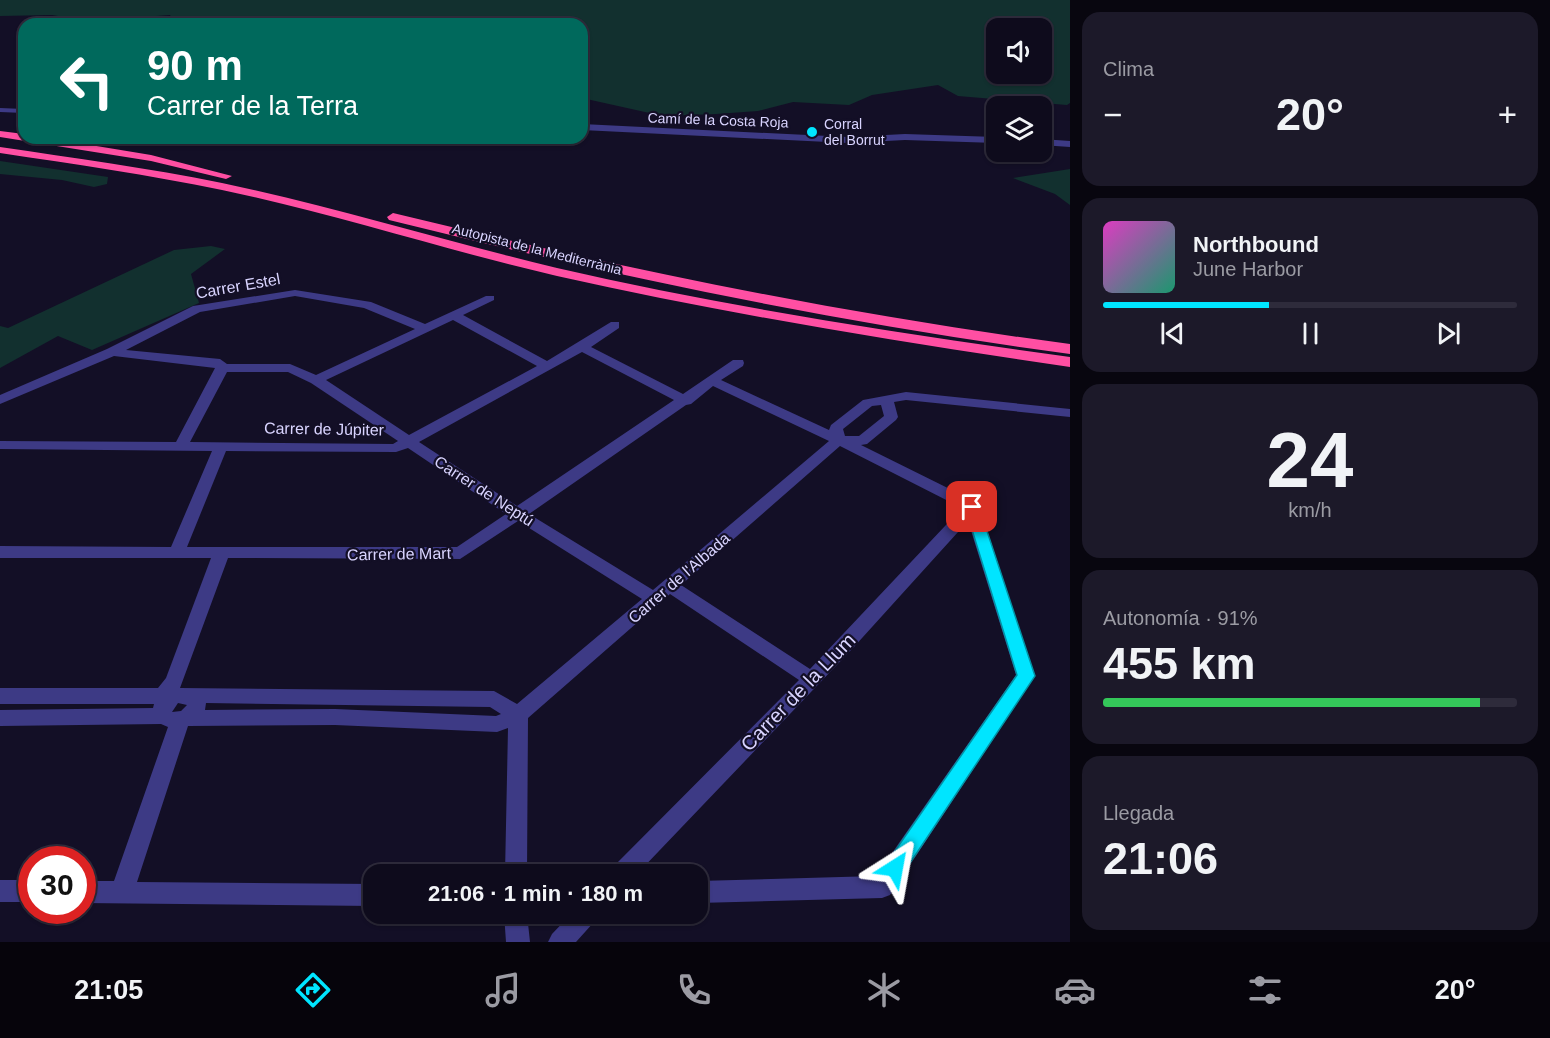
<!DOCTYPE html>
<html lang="es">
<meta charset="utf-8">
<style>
body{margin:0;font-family:Helvetica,sans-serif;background:#1c1929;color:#f1f3f6;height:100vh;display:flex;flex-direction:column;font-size:22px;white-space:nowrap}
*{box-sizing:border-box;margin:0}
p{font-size:20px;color:#9b9ba3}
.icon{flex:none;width:33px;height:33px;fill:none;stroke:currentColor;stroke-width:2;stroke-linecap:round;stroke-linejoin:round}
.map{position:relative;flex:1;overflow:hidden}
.drawer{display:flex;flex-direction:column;gap:12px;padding:12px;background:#08060f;width:480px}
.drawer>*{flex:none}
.hud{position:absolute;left:18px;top:18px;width:570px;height:126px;border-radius:18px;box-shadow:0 2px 4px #0004,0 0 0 2px #2e2b3b;background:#00695c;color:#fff;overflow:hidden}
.buttons{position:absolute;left:986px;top:18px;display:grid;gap:12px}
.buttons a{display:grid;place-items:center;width:66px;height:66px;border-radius:12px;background:#0e0b1c;box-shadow:0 2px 4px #0004,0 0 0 2px #2e2b3b;font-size:30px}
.speed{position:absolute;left:18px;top:846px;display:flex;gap:12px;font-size:30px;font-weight:700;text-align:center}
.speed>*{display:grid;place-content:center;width:78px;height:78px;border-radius:50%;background:#0e0b1c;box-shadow:0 2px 4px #0004,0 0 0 2px #2e2b3b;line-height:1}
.speed .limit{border:9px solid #d22;background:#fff;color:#111}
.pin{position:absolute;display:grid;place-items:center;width:51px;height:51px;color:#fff;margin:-26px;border-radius:12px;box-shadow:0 3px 9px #0006}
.me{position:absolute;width:66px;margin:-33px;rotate:34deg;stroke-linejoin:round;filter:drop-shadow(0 0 4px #0008)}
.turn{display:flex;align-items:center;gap:21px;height:126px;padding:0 30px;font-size:27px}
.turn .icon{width:78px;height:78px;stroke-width:2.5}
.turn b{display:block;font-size:42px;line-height:51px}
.big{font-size:45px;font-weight:800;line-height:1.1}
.drawer .widget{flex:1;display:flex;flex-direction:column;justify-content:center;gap:9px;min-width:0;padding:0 21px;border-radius:18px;background:#1c1929}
.drawer .dial{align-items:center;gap:0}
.dial b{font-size:78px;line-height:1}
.song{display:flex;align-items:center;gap:18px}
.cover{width:72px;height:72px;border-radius:9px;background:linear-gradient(135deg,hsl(310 70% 55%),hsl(160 70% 35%))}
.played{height:6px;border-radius:3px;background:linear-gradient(90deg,#00e5ff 40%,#2e2b3b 40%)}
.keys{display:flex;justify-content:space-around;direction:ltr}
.heat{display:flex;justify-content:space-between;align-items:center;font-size:33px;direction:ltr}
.charge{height:9px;border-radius:4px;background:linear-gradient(90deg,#34c759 91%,#2e2b3b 0)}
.trip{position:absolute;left:363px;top:864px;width:345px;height:60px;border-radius:18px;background:#0e0b1c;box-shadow:0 2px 4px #0004,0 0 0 2px #2e2b3b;font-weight:800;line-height:60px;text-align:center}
.tabs{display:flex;height:96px;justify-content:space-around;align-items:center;background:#06040b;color:#9b9ba3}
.tabs .icon{width:42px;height:42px}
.tabs .active{color:#00e5ff}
.tabs b{font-size:27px;color:#f1f3f6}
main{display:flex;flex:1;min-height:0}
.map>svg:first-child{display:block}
.green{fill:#12302f;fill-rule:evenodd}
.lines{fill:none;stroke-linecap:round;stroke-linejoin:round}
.minor{fill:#3d3a85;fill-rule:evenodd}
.highway{fill:#ff4fa3;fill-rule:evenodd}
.route{fill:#00e5ff;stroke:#0095a6;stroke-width:1.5}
.poi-dot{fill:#00e5ff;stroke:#130f26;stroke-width:2}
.labels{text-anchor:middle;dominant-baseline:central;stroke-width:4.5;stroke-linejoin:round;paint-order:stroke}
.far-street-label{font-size:14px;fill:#d9d4ff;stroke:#130f26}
.far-poi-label{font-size:14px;fill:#d9d4ff;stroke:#130f26;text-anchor:start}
.street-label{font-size:16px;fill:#d9d4ff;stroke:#130f26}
.near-street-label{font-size:20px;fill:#d9d4ff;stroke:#130f26}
</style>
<main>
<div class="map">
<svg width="1070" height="942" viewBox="0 0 1070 942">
<rect width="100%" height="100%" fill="#130f26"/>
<!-- green -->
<path class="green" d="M 0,0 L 1070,0 L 1070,103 L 1067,105 L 958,96 L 938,85 L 872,95 L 849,105 L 793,102 L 758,111 L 716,114 L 663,116 L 582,98 L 582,24 L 367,24 C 337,15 322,19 293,21 C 257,23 221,24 186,24 L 173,20 L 170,15 L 88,21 L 52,15 L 0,16 ZM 996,28 L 1041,28 L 1041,74 L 996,74 Z
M 0,161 L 108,177 L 107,184 L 94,187 L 62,180 L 0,174 Z
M 1070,169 L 1070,205 L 1055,194 L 1013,178 Z
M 211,246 L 225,249 L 191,274 L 199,303 L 92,350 L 58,336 L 0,368 L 0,326 L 8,328 L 174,250 Z"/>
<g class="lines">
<!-- minor -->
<path class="minor" d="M 0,108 L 24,109 L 24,113 L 0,112 Z
M 582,124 L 848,137 L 905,134 L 996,137 L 996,143 L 905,140 L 848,143 L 582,130 Z
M 1041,139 L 1070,141 L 1070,147 L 1041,145 Z
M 295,290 L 371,302 L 425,324 L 486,296 L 494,296 L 494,300 L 463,315 L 547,361 L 611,322 L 619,322 L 619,328 L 591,347 L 683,394 L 733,360 L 743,360 L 744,363 L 743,366 L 721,380 L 829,430 L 831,425 L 863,400 L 906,392 L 1070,409 L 1070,417 L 906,400 L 894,402 L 898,417 L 896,420 L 867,444 L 861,445 L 978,503 L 1035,676 L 890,895 L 882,898 L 698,903 L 698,881 L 876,876 L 1016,675 L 968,521 L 853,648 L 637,874 L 611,874 L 614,866 L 799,680 L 670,594 L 528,718 L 527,874 L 505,874 L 508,728 L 497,732 L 335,725 L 188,726 L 137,882 L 374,884 L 374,906 L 82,903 L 82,881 L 114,881 L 168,727 L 161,724 L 0,726 L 0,710 L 153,708 L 154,704 L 0,704 L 0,688 L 158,688 L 166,678 L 211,558 L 0,558 L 0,546 L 171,547 L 212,451 L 0,449 L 0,441 L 176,442 L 215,368 L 114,356 L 0,404 L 0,395 L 107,349 L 193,306 ZM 295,296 L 364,308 L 415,329 L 316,375 L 290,364 L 227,364 L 220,359 L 126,350 L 200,312 ZM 453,320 L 537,366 L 409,435 L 326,380 ZM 582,352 L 674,400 L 517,506 L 419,442 ZM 227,372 L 288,372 L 311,383 L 398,441 L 393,444 L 190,442 ZM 713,386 L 829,441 L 653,590 L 529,514 L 686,405 L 691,404 ZM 881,405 L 884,416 L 859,436 L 845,436 L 843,429 L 872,406 ZM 840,446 L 962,508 L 810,669 L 681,585 ZM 408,448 L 506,514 L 457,547 L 187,547 L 226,451 L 396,452 ZM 518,521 L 642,599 L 517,704 L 494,691 L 180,688 L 228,558 L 460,559 ZM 178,703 L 187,705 L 181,711 L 172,712 ZM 206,703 L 490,707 L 501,714 L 496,716 L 335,709 L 205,710 Z
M 0,880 L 32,880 L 32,902 L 0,902 Z
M 504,914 L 527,914 L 530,942 L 506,942 Z
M 571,914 L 598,914 L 594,922 L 576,942 L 548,942 L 552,934 Z"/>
<!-- highway -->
<path class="highway" d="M 0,131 L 24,134 L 24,138 L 48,138 L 151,155 L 232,176 L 226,179 L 151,161 L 0,137 Z
M 0,147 C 74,158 148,168 222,183 C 335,207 445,241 557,268 C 726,307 898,333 1070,357 L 1070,367 C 898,342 727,314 557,276 C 445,250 335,214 222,190 C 149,175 74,164 0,153 Z
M 393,213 C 617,267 841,314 1070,344 L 1070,354 C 840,323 614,276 389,220 L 387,217 Z"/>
</g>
<!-- route -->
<path class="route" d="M 972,502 L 979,507 L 1035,676 L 902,875 L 895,877 L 888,875 L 885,868 L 888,861 L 1017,675 L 965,507 Z"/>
<!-- markers -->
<circle class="poi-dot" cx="812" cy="132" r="6"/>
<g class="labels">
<!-- far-street labels -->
<g class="far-street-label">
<text transform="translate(718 120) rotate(2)">Camí de la Costa Roja</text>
<text transform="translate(537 249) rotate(14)">Autopista de la Mediterrània</text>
</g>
<!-- far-poi labels -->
<g class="far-poi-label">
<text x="824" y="124">Corral<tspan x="824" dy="16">del Borrut</tspan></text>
</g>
<!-- street labels -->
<g class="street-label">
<text transform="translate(238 286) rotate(-10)">Carrer Estel</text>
<text transform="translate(324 429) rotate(1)">Carrer de Júpiter</text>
<text transform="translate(484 491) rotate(33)">Carrer de Neptú</text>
<text transform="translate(399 554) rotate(-1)">Carrer de Mart</text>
<text transform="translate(679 578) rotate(-41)">Carrer de l'Albada</text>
</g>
<!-- near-street labels -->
<g class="near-street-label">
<text transform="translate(798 692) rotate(-46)">Carrer de la Llum</text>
</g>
</g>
</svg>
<div class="buttons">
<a><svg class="icon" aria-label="sound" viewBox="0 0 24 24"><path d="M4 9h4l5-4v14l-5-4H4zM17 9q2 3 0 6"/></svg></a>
<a><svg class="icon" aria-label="layers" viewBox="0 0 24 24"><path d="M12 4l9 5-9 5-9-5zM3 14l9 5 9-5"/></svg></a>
</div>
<div class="speed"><div class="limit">30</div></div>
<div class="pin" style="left:972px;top:507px;background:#d93025"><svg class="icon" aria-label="arrive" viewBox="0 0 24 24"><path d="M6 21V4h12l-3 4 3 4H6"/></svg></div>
<svg class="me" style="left:895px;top:868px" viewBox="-20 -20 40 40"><path d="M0-17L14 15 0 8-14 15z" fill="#00e5ff" stroke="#fff" stroke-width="4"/></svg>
<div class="trip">21:06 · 1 min · 180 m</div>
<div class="hud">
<div class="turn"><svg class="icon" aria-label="left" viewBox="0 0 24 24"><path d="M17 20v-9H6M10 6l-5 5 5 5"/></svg><div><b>90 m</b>Carrer de la Terra</div></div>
</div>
</div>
<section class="drawer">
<div class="widget"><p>Clima</p>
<div class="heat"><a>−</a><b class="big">20°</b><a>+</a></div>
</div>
<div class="widget">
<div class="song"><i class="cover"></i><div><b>Northbound</b><p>June Harbor</p></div></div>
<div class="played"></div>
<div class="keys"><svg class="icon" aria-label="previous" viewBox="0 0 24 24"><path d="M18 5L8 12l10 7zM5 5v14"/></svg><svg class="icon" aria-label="pause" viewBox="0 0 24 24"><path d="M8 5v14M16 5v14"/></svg><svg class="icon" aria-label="next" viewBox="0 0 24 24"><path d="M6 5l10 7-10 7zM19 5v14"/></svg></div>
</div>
<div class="widget dial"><b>24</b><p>km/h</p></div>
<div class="widget"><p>Autonomía · 91%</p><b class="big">455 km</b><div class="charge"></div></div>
<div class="widget"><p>Llegada</p><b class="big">21:06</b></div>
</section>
</main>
<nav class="tabs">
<b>21:05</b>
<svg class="icon active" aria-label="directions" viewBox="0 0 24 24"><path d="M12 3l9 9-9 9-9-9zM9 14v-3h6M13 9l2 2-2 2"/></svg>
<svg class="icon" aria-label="music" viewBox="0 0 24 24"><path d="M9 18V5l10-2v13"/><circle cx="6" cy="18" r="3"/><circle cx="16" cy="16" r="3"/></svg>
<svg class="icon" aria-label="phone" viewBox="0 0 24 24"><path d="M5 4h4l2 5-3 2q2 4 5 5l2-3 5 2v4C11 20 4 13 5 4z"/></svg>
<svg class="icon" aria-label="climate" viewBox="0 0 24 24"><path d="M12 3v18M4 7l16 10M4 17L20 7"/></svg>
<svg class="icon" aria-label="car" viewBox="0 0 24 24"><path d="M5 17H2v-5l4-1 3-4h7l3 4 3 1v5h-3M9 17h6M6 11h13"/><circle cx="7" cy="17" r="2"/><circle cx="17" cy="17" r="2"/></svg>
<svg class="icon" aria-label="filters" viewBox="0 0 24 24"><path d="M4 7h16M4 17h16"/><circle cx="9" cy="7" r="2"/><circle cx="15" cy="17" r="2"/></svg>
<b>20°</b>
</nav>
